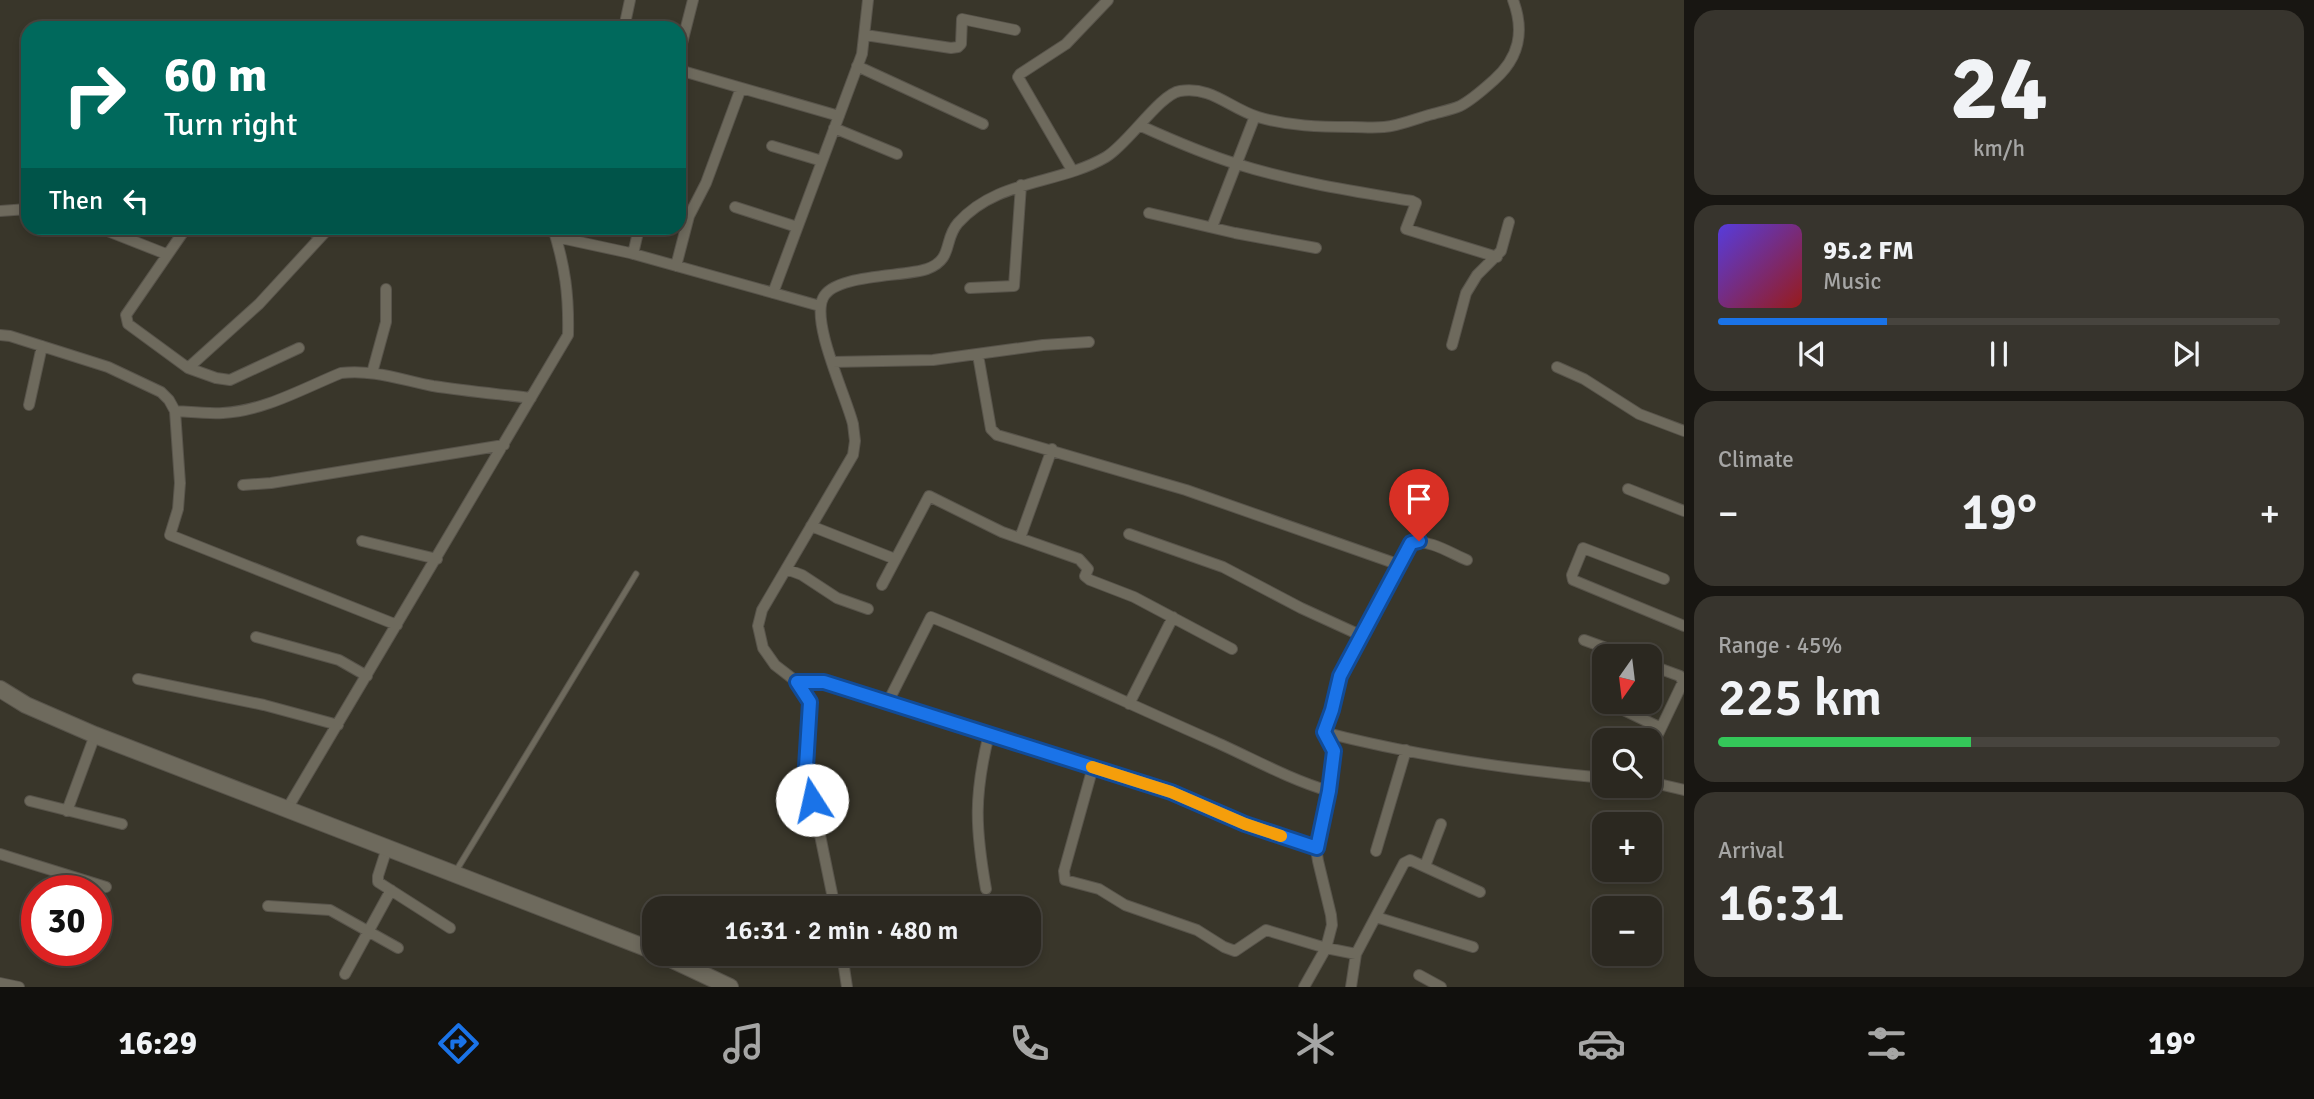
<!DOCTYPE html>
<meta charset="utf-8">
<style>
body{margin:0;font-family:Signika,sans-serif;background:#37342d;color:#f1f3f6;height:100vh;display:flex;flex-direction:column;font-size:26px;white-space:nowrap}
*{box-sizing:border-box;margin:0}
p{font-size:23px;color:#a6a6a5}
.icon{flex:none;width:38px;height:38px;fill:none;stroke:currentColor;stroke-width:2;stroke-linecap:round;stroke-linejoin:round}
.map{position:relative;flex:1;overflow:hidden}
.details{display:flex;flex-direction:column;gap:10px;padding:10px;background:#181612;width:630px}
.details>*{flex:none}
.guide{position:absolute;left:21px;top:21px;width:665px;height:214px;border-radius:21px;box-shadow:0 4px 10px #0003,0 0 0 2px #47443e;background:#00695c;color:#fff;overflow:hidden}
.needle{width:46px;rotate:194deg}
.tools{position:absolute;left:1592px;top:644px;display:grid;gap:14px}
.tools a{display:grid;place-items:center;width:70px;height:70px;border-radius:14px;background:#2b2820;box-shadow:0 4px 10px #0003,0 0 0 2px #47443e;font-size:35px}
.speed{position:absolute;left:21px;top:875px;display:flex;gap:14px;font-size:35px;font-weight:700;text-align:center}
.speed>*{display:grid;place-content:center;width:91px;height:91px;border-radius:50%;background:#2b2820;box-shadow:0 4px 10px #0003,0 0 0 2px #47443e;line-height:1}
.speed .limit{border:10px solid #d22;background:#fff;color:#111}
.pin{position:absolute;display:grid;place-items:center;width:60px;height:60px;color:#fff;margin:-72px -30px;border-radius:50% 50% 50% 0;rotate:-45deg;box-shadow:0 0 7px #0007}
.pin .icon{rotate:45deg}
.me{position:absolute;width:77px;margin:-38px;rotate:350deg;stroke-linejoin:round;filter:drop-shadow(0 0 5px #0008)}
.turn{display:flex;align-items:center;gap:24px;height:147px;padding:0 28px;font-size:32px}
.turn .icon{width:91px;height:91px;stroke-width:2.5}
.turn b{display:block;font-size:49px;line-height:60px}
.then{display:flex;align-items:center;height:66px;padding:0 28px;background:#0003;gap:14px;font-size:26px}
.big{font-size:52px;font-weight:600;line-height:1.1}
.details .card{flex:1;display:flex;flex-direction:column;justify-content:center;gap:10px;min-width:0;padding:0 24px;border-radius:21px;background:#37342d}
.details .dial{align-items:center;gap:0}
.dial b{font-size:91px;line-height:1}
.song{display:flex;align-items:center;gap:21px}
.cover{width:84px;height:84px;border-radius:10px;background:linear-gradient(135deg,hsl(250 70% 55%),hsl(0 70% 35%))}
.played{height:7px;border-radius:4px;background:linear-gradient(90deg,#1a73e8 30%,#47443e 30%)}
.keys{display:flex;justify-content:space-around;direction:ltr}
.heat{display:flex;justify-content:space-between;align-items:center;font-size:38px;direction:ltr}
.charge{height:10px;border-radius:5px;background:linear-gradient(90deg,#34c759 45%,#47443e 0)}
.trip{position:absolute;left:642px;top:896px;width:399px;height:70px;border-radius:21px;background:#2b2820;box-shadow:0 4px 10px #0003,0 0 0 2px #47443e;font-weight:600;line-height:70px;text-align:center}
.tabs{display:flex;height:112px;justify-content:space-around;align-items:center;background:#11100d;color:#a6a6a5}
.tabs .icon{width:49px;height:49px}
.tabs .selected{color:#1a73e8}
.tabs b{font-size:32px;color:#f1f3f6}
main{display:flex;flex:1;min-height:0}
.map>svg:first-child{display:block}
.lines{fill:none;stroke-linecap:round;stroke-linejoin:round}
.service-casing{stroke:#58544b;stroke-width:7}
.minor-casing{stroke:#58544b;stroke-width:12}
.secondary-casing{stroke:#58544b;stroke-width:18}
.service{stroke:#6e6a5d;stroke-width:5}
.minor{stroke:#6e6a5d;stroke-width:10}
.secondary{stroke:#6e6a5d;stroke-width:16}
.route-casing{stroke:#114b97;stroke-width:18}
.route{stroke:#1a73e8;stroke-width:12}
.slow{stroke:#f59e0b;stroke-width:12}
</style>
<main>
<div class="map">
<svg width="1684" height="987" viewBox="0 0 1684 987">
<rect width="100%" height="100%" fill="#39362a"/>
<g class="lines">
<!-- service casing -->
<g class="service-casing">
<path id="service" d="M 456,871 L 636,574"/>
</g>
<!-- minor casing -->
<g class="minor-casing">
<path id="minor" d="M 624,28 L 630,0
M 865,35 L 951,48 L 958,47 L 961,44 L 962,19 L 1015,30
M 679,55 L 693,0
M 857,66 L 983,124
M 679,70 L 839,116
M 1141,126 C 1172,140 1204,154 1237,164 C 1294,182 1353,191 1412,201 L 1416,203 L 1406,229 L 1497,257
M 834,128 L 897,154
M 772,146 L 822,161
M 1072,170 L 1018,77 L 1020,74 L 1066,44 L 1108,0
M 735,207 L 797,227
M 0,211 L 28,209
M 1149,213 L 1235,233 L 1316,248
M 1212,227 L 1255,116
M 100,228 L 166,254
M 186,228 L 126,315 L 128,324 L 188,368 L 259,304 L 329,228
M 306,228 L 321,236
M 556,237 L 630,253 L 820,306
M 633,254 L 639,228
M 676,266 L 689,216 L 706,183 L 741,88
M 970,288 L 1014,286 L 1021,185
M 773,293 L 862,54 L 868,0
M 0,335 L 10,336 L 108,367 L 161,392 L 169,400 L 175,411 L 180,483 L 178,509 L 170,535 L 397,625
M 1452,345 L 1466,293 L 1477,275 L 1501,251 L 1509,222
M 978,355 L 991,429 L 997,435 L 1186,490 L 1400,565
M 832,362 L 933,360 L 1043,345 L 1089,342
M 1557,367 L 1584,379 L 1639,414 L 1684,431
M 188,368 L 216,378 L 230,380 L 299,348
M 372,373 L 386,322 L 386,289
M 29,405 L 42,346
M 175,411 C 191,412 208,414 223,413 C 264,411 304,388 341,373 C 372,369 402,380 433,386 C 465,391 498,394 531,398
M 243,485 L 271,483 L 504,445
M 1628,489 L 1684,511
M 811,526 L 895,559
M 1129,534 L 1223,567 L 1301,608 L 1360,635
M 1020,538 L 1052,449
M 362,541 L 437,559
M 786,569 L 802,575 L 837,598 L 868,609
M 1664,579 L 1583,548 L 1572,575 L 1573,580 L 1684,626
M 882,585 L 929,496 L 1002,532 L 1079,559 L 1088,569 L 1085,576 L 1090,580 L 1134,597 L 1232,649
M 256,637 L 339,660 L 367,676
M 1584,640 L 1628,656
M 1650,665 L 1680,676 L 1683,682 L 1650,751
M 138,679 L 264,705 L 338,725
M 797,682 L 824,682 L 1171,792 L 1245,824 L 1316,848
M 888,702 L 931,617 C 1026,655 1118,699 1211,740 C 1250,757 1288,779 1329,791
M 1607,702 L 1661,728
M 1129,704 L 1173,617
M 1323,732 C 1412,755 1514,770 1605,778
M 1093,767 L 1064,871 L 1065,880 L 1099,889 L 1125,905 L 1197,930 L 1224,947 L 1235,951 L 1266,930 L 1326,948 L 1356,954 L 1404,863 L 1410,860 L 1480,892
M 1650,782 L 1684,790
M 30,801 L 122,824
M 287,809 L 568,335 C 569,295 565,266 553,228
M 67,811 L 95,735
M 387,848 L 378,876 L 378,882 L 450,928
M 1376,851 L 1406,750
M 0,854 L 106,887
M 1425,866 L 1441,824
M 986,889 C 975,827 974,795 989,734
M 268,906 L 330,910 L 398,948
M 835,908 L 806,767 L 810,702 L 797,682 L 775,665 L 763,648 L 758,626 L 762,610 L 853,455 L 855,441 L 853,424 C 846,396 811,323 823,298 C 834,274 904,277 927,269 C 954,259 943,240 958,223 C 997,179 1058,185 1106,157 C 1128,144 1160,94 1180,91 C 1212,86 1229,108 1258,117 C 1289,126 1319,127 1352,127 C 1362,127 1373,128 1384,127 C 1399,126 1415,119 1429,115 C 1439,112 1451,110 1460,106 C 1472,100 1484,89 1494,80 C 1519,58 1525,32 1513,0
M 1376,917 L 1473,947
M 842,954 L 847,987
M 345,974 L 391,890
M 1419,975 L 1441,987
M 0,983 L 19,987
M 1304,987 L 1326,948 L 1332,925 L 1331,915 L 1318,861 L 1316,848 L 1330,785 L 1334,751 L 1323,732 L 1332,710 L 1340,676 L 1411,543 C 1430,539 1450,553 1467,560
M 1351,987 L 1356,954"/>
</g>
<!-- secondary casing -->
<g class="secondary-casing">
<path id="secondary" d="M 0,689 L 26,705 L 95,735 L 654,951
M 660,954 L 730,987"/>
</g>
<!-- service -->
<use href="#service" class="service"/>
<!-- minor -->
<use href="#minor" class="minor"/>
<!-- secondary -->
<use href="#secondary" class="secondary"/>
</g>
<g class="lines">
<!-- route casing -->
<g class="route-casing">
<path id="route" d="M 812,800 L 806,767 L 810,702 L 797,682 L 824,682 L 1171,792 L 1245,824 L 1317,848 L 1329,791 L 1334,751 L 1324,732 L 1332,710 L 1340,676 L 1411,543 L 1419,541"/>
</g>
<!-- route -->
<use href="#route" class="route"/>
<!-- slow -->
<path class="slow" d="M 1092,767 L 1171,792 L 1245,824 L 1281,836"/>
</g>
</svg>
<div class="tools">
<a><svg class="needle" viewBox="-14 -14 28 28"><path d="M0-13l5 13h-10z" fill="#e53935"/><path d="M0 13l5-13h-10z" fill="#a6a6a5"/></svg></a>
<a><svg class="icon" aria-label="search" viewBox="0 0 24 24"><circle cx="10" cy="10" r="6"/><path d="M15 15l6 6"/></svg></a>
<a>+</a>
<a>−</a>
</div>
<div class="speed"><div class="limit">30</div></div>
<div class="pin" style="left:1419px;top:541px;background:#d93025"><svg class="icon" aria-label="arrive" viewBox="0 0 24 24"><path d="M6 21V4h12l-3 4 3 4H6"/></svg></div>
<svg class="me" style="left:812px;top:800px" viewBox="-20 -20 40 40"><circle r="19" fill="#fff"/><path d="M0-13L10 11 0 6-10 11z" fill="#1a73e8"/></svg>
<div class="trip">16:31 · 2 min · 480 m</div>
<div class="guide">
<div class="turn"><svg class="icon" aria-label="right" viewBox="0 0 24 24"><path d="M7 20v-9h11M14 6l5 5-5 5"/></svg><div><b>60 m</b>Turn right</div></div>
<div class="then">Then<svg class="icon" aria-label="left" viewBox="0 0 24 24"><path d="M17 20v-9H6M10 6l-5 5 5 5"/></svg></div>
</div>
</div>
<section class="details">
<div class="card dial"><b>24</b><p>km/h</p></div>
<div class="card">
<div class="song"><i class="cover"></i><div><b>95.2 FM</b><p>Music</p></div></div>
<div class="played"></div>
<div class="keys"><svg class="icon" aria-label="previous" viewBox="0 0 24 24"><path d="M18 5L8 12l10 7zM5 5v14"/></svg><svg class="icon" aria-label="pause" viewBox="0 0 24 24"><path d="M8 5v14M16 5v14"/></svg><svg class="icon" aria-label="next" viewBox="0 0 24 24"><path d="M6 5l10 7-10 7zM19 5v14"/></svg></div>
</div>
<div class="card"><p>Climate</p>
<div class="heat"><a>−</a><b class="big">19°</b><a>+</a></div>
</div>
<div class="card"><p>Range · 45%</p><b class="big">225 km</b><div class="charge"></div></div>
<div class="card"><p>Arrival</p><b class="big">16:31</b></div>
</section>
</main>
<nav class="tabs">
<b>16:29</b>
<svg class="icon selected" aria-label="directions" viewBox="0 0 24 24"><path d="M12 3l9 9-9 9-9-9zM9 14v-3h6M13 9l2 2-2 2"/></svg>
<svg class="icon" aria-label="music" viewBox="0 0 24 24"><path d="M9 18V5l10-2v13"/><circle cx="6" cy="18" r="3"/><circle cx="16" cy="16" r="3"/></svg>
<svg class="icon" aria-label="phone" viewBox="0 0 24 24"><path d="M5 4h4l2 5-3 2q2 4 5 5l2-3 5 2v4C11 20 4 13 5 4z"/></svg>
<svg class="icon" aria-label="climate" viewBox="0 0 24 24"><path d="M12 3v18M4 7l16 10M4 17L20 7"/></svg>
<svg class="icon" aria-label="car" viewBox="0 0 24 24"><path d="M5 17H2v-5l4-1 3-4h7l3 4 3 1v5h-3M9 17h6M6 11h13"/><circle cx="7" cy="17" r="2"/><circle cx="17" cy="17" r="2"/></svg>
<svg class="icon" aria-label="filters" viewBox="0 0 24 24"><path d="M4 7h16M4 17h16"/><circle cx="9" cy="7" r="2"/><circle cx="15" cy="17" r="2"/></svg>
<b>19°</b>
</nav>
